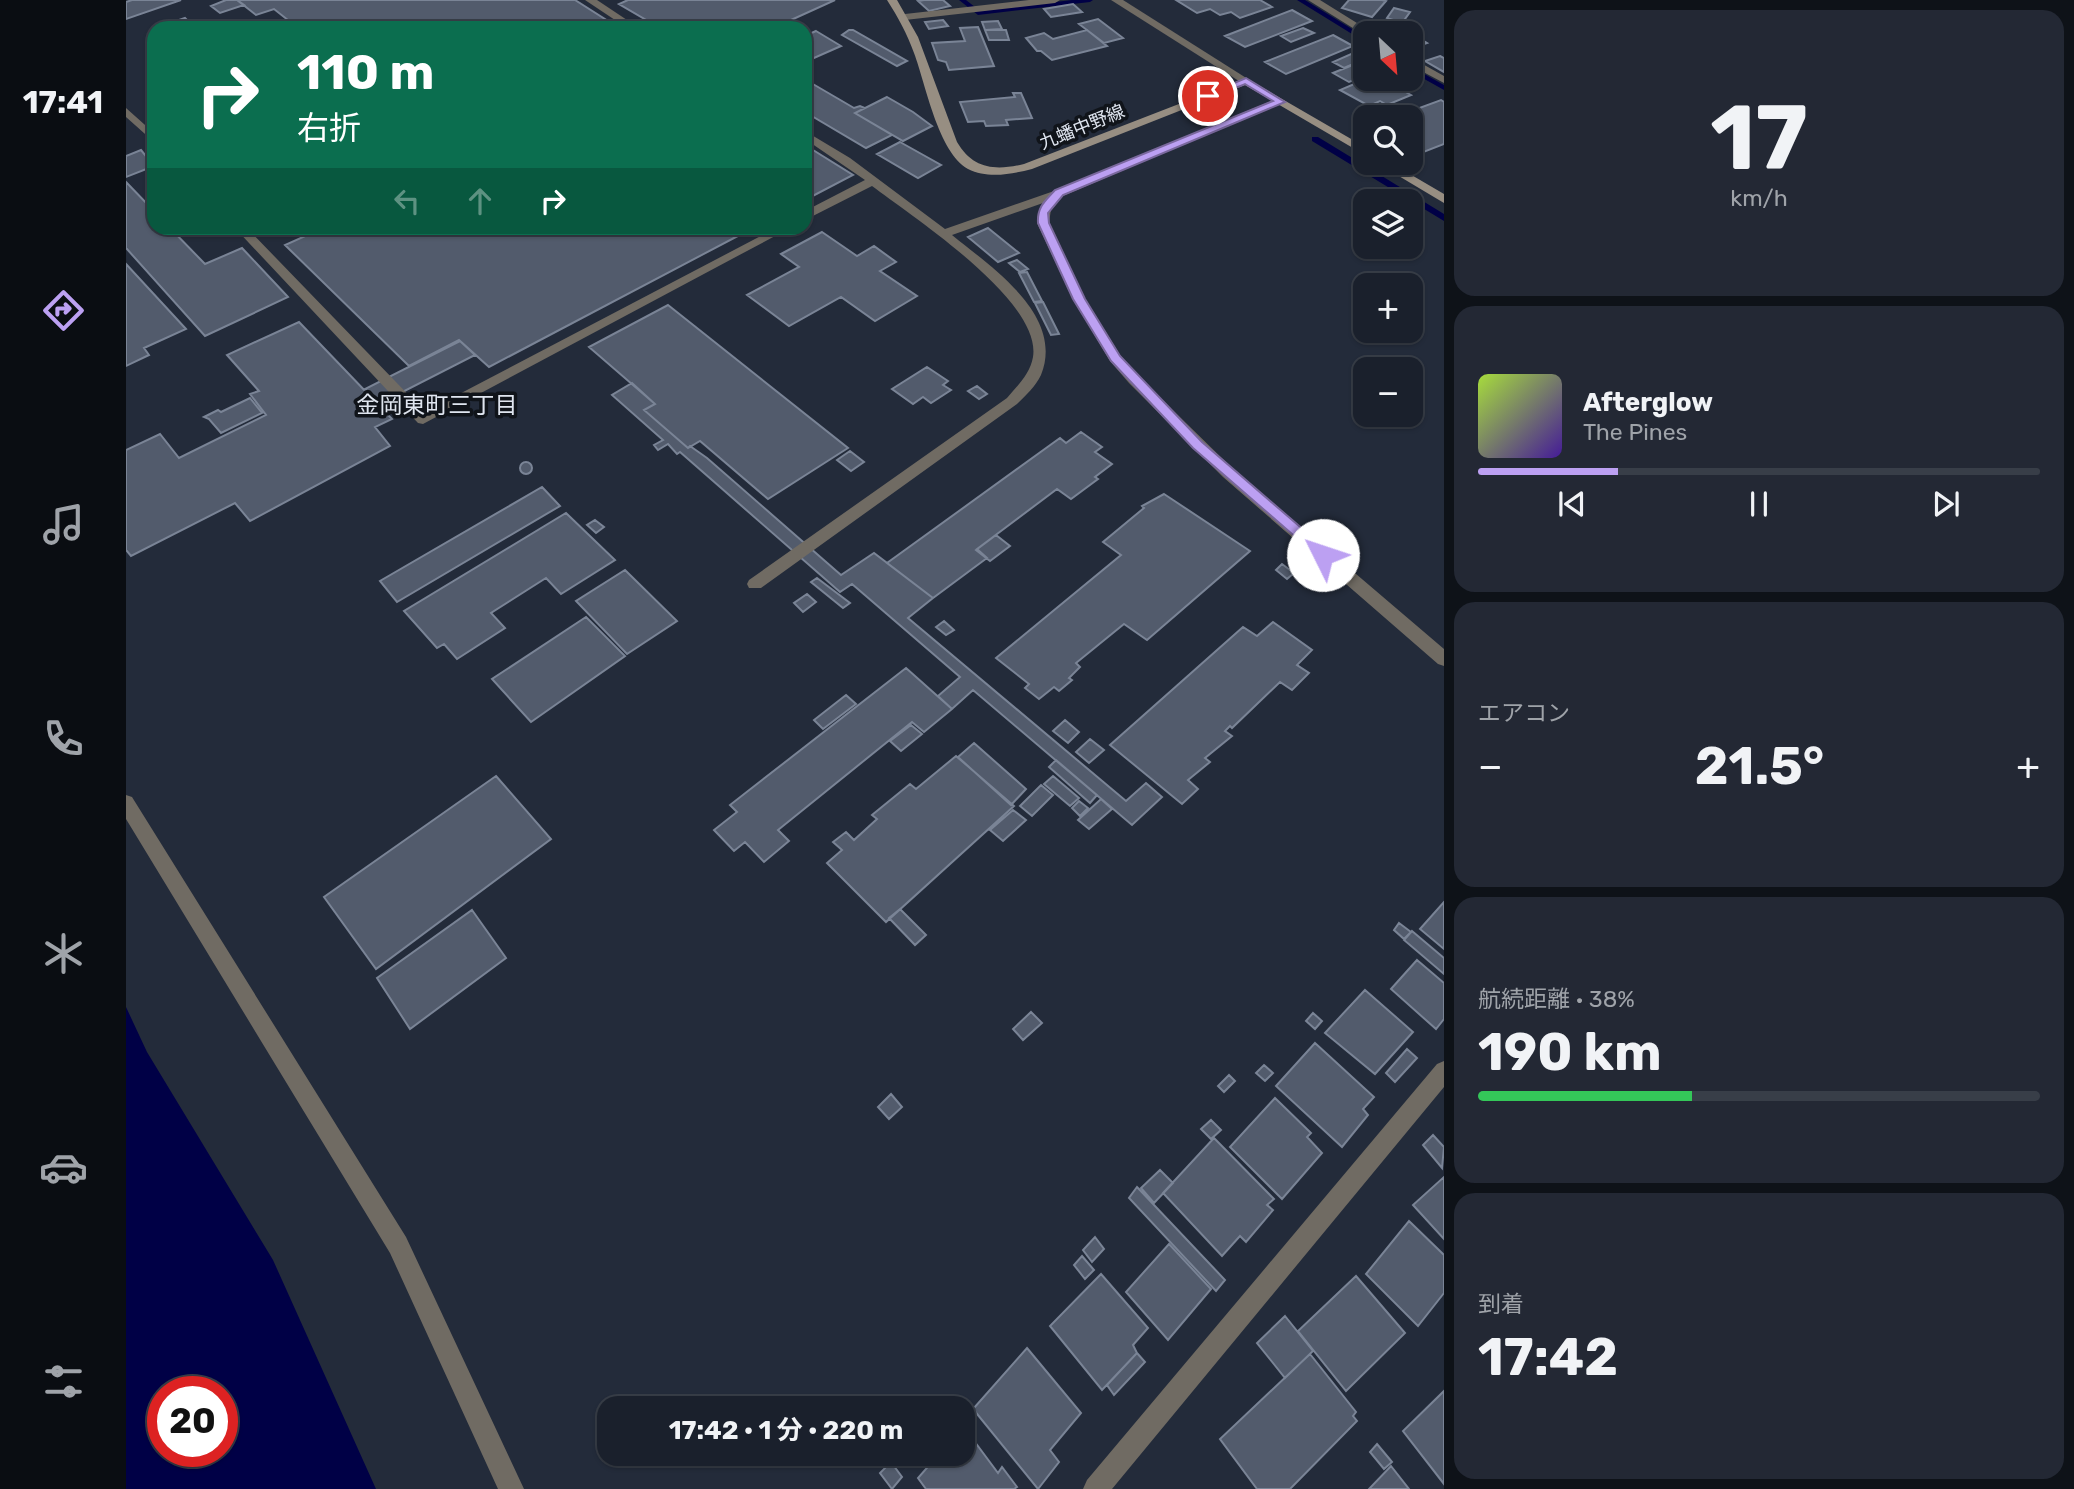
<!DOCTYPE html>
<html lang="ja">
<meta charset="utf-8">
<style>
body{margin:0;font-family:Rubik,"Noto Sans JP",sans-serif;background:#232834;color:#f1f3f6;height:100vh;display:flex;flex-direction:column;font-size:26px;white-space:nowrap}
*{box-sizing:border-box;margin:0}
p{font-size:23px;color:#9fa3a9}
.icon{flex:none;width:38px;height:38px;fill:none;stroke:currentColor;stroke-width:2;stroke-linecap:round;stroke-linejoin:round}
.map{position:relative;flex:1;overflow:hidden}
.details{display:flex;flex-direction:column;gap:10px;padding:10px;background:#0e1218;width:630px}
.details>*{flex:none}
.top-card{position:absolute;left:21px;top:21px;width:665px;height:214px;border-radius:21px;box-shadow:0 2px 5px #0004,0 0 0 2px #383e48;background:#0b6e4f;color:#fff;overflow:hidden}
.needle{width:46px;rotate:154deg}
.buttons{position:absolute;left:1227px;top:21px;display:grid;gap:14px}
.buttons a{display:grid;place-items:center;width:70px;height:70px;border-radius:14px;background:#1a202c;box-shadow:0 2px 5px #0004,0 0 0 2px #383e48;font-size:35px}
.speed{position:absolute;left:21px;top:1376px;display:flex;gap:14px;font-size:35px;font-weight:700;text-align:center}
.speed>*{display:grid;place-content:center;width:91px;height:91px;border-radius:50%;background:#1a202c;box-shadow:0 2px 5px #0004,0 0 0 2px #383e48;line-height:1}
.speed .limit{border:10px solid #d22;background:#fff;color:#111}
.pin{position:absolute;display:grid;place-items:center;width:60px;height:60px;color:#fff;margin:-30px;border:4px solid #fff;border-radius:50%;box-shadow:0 2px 7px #0007}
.me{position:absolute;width:77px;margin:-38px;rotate:311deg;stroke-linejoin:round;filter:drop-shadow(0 0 5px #0008)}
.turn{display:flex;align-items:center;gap:24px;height:147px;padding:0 35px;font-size:32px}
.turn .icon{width:91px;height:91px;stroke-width:2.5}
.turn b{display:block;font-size:49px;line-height:60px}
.lanes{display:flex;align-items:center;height:66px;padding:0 35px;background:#0003;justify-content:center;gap:35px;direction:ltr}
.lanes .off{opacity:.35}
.big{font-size:52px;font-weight:700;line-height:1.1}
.details .tile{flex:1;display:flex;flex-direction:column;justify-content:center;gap:10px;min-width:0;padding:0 24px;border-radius:21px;background:#232834}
.details .dial{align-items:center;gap:0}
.dial b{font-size:91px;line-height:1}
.song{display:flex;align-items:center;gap:21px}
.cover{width:84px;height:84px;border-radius:10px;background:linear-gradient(135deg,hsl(80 70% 55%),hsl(260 70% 35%))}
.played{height:7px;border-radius:4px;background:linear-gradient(90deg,#bca0f2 25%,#383e48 25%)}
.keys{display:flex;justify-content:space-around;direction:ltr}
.heat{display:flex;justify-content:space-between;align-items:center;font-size:38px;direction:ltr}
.charge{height:10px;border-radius:5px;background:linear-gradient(90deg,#34c759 38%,#383e48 0)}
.trip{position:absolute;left:471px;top:1396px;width:378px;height:70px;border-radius:21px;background:#1a202c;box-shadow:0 2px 5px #0004,0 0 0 2px #383e48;font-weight:700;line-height:70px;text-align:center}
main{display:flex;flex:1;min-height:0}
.tabs{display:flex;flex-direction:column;width:126px;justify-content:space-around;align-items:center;background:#0a0d12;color:#9fa3a9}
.tabs .icon{width:49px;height:49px}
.tabs .selected{color:#bca0f2}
.tabs b{font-size:32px;color:#f1f3f6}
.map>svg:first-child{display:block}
.water{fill:#000046;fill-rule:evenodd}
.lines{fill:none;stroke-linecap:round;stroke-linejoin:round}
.stream{fill:#000046;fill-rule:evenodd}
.building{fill:#525b6c;stroke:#7a8496;stroke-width:2}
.service{fill:#706b63;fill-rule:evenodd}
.minor{fill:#706b63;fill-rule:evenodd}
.tertiary{fill:#706b63;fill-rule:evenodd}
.secondary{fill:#978e82;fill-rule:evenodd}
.route{fill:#bca0f2;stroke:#7a689d;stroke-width:2}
.labels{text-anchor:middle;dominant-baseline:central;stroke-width:7;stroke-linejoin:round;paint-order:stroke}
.far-street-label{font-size:18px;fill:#dfe5ef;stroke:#10141a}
.neighbourhood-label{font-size:23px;fill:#dfe5ef;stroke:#10141a}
</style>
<main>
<nav class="tabs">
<b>17:41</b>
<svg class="icon selected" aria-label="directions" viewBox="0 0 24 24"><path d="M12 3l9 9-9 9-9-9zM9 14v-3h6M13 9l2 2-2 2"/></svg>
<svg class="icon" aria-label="music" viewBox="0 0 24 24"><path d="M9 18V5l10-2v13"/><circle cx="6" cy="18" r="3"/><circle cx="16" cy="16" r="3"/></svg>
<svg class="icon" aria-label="phone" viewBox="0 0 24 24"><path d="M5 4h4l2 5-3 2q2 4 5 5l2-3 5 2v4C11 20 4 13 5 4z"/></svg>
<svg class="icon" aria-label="climate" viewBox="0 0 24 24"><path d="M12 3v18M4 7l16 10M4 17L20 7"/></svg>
<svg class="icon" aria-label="car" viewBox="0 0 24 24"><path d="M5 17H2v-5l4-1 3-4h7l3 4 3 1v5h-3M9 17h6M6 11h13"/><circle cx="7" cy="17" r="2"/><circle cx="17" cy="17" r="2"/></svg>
<svg class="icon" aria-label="filters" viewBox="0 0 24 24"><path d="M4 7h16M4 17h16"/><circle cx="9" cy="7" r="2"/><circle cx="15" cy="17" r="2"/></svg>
</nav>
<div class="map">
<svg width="1318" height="1489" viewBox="0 0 1318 1489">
<rect width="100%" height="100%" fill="#232b3a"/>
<!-- water -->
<path class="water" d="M 0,1007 L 21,1052 L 147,1260 L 250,1489 L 0,1489 ZM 96,1391 L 96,1451 L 37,1451 L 37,1391 Z"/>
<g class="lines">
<!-- stream -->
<path class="stream" d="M 833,0 L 840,0 L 854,11 L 946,0 L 967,0 L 964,2 L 852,15 Z
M 1171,0 L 1179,0 L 1239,37 L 1239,42 Z
M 1284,66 L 1318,85 L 1318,90 L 1284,71 Z
M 1186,137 L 1192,137 L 1318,214 L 1318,221 L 1186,141 Z"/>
</g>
<!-- building -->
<path class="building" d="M 6,0 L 55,0 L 0,19 L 0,2 Z
M 100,0 L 111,0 L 118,5 L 94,13 L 85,6 Z
M 111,0 L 449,0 L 493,28 L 215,28 L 206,21 L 187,28 L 172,28 L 148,9 L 130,15 Z
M 502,0 L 709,0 L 654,25 L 657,27 L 655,28 L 534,28 L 493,4 Z
M 798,0 L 817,0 L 824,6 L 803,11 L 792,1 Z
M 1050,0 L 1134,0 L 1146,7 L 1114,18 L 1105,12 L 1094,15 L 1084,9 L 1071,13 Z
M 1223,0 L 1256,0 L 1260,1 L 1246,17 L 1216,8 Z
M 947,4 L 956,12 L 925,17 L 918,9 Z
M 1268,8 L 1284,12 L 1276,23 L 1261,18 Z
M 1166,10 L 1186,21 L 1119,47 L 1099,36 Z
M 59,18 L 65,24 L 53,28 L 30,28 Z
M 972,19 L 997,38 L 978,43 L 953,24 Z
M 817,20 L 822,26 L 803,29 L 799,22 Z
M 872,21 L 876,29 L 859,30 L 856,22 Z
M 852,27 L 868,66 L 823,70 L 820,62 L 812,60 L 806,43 L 839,41 L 834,28 Z
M 1177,28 L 1188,33 L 1165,42 L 1155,36 Z
M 723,30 L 727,30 L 781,61 L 771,66 L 716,35 Z
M 859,30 L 880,30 L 883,40 L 863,40 Z
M 961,30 L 981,46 L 926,60 L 915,51 L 911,51 L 900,38 L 918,33 L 927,39 Z
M 690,31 L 715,46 L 679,62 L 679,36 Z
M 1207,35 L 1227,46 L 1160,74 L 1139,62 Z
M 1288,35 L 1301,43 L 1284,49 L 1284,36 Z
M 1234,50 L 1239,53 L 1239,59 L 1218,68 L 1207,62 Z
M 1314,56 L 1318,58 L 1318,72 L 1299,61 Z
M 1239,60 L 1239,76 L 1223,82 L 1207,73 Z
M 1240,79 L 1275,79 L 1289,86 L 1278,91 L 1285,95 L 1261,105 L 1254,101 L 1243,106 L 1214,90 Z
M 680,80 L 728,108 L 734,106 L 739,108 L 729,113 L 766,135 L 740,148 L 679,112 Z
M 887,93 L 895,93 L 906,118 L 880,120 L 882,125 L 860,126 L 858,121 L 842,122 L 834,102 L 889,97 Z
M 761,97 L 787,112 L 806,126 L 777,141 L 729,113 Z
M 1315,100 L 1318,102 L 1318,144 L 1295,153 L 1284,146 L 1284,117 L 1269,117 Z
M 774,142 L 815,165 L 792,178 L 751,154 Z
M 679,145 L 727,175 L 679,200 Z
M 15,150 L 28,166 L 0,177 L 0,156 Z
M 0,182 L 25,208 L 28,206 L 28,228 L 44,228 L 79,264 L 116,248 L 162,297 L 79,336 L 0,248 Z
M 197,228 L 627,228 L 363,367 L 333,340 L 283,366 L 159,245 Z
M 862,228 L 893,253 L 872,262 L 842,237 Z
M 696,232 L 731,256 L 748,246 L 770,262 L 754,271 L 791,296 L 749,321 L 715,297 L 663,326 L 621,295 L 673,267 L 655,254 Z
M 891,260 L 902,269 L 894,272 L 883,263 Z
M 0,264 L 60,329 L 18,348 L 23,355 L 0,366 Z
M 901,272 L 916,301 L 908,302 L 893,273 Z
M 917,302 L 933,334 L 925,335 L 909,303 Z
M 542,305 L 722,448 L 642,499 L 574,441 L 562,448 L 518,410 L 529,404 L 463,347 Z
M 173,322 L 266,419 L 249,427 L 264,446 L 124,521 L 109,503 L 5,556 L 0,550 L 0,450 L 34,434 L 53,458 L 140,415 L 124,394 L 133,391 L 101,355 Z
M 334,341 L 349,355 L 253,404 L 239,389 Z
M 801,367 L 822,381 L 817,385 L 825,390 L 805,403 L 797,397 L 787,404 L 766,389 Z
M 506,383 L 529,404 L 518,410 L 562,448 L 564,446 L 581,458 L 715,575 L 748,553 L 807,598 L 782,618 L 1000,801 L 1020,783 L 1036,797 L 1006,825 L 847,690 L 826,709 L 812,696 L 834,677 L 726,584 L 714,592 L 554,452 L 551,454 L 542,444 L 532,450 L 528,445 L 537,440 L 486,395 Z
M 851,386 L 861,394 L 853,399 L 842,391 Z
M 124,398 L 136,413 L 95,433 L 83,419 L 78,417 L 92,410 L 95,412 Z
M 955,432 L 976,447 L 969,452 L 986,464 L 969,477 L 972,479 L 945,499 L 931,489 L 851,549 L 861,558 L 807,598 L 761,563 L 934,438 L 940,443 Z
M 724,451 L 738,462 L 725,471 L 711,460 Z
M394 468a6 6 0 1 1 12 0a6 6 0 1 1-12 0Z
M 416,487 L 434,506 L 271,602 L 254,581 Z
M 1038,494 L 1124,551 L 1021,640 L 998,624 L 950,663 L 954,667 L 943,678 L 946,680 L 933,691 L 928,687 L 913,699 L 899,688 L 903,684 L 870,658 L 995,555 L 977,542 L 1018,508 L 1016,506 Z
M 440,513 L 489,560 L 435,594 L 420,578 L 365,613 L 379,628 L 331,659 L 318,644 L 311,648 L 278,611 Z
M 469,520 L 478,527 L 470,533 L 461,525 Z
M 870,535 L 884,546 L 864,561 L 850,550 Z
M 1156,564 L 1168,573 L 1161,579 L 1150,570 Z
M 499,570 L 551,621 L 501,654 L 450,601 Z
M 691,578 L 724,603 L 717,608 L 685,582 Z
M 681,594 L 690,602 L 677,612 L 668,603 Z
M 460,617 L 499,656 L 405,722 L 366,679 Z
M 818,621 L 828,630 L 820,635 L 810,627 Z
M 1147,622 L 1186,650 L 1171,665 L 1183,673 L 1166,690 L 1154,682 L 1106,728 L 1104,726 L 1099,731 L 1106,736 L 1079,758 L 1084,762 L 1062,780 L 1072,789 L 1056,804 L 984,745 L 1117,627 L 1131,636 Z
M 780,668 L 826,709 L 798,732 L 786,722 L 652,830 L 663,841 L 638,862 L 619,842 L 608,851 L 588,830 L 611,812 L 604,805 Z
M 720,695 L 730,704 L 697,729 L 688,720 Z
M 939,720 L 953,732 L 942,743 L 927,731 Z
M 785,725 L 796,734 L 775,751 L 764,741 Z
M 964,739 L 978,750 L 963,763 L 950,752 Z
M 848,743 L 900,789 L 885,805 L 832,757 Z
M 830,756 L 888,806 L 760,922 L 701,863 L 716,850 L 707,842 L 720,832 L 728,840 L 751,819 L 746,815 L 784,784 L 790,789 Z
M 930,760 L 971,795 L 964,803 L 923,767 Z
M 370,776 L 425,839 L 250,969 L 198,897 Z
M 927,776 L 953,798 L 944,806 L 918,784 Z
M 915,785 L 927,795 L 906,816 L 894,806 Z
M 975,799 L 986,809 L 963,829 L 952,820 Z
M 953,801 L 962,808 L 954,816 L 946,808 Z
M 887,810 L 900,820 L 877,841 L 864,830 Z
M 1318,902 L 1318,949 L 1294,929 Z
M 774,909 L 800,935 L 789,945 L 763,918 Z
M 346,910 L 380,958 L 284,1029 L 251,978 Z
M 1273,923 L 1285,932 L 1278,939 L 1268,930 Z
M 1286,931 L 1318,958 L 1318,974 L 1278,940 Z
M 1291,960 L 1318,983 L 1318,1019 L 1310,1029 L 1265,989 Z
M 1239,990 L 1287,1032 L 1249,1074 L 1199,1033 Z
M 905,1012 L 916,1023 L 897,1040 L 887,1029 Z
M 1187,1013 L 1196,1021 L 1189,1029 L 1180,1021 Z
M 1189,1043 L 1248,1097 L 1237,1109 L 1242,1115 L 1216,1147 L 1150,1086 Z
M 1281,1049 L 1291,1058 L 1269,1082 L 1260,1073 Z
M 1138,1065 L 1147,1073 L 1139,1081 L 1130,1073 Z
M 1103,1075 L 1109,1081 L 1098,1092 L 1092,1086 Z
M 765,1094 L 776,1107 L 763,1119 L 752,1107 Z
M 1149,1098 L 1185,1133 L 1181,1137 L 1196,1153 L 1156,1199 L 1104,1147 Z
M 1085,1120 L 1095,1130 L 1085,1139 L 1075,1129 Z
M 1307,1135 L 1318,1147 L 1316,1168 L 1297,1145 Z
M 1088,1138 L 1148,1199 L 1141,1205 L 1147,1210 L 1120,1242 L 1114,1236 L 1096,1256 L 1037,1193 Z
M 1034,1170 L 1047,1183 L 1028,1203 L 1015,1188 Z
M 1318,1177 L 1318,1239 L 1287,1205 Z
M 1011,1187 L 1099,1280 L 1090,1291 L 1003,1198 Z
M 1283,1221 L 1318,1255 L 1318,1293 L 1292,1326 L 1240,1274 Z
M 969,1237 L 978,1249 L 966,1262 L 957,1250 Z
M 1043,1244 L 1085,1289 L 1042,1340 L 1000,1292 Z
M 956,1256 L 968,1270 L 959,1279 L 948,1265 Z
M 975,1274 L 1022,1328 L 1007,1345 L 1011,1353 L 976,1390 L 924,1326 Z
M 1230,1276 L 1279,1333 L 1220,1391 L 1172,1331 Z
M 1159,1316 L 1187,1351 L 1159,1378 L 1131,1343 Z
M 901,1348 L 955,1413 L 924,1450 L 933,1462 L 912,1489 L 847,1409 Z
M 1011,1353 L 1019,1362 L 988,1395 L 981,1385 Z
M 1184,1354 L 1230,1412 L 1227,1416 L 1231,1421 L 1164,1489 L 1131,1489 L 1094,1439 Z
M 1318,1391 L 1318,1484 L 1277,1431 Z
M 843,1434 L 872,1473 L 876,1467 L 891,1487 L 888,1489 L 800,1489 L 792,1478 L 813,1454 L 836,1454 L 836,1439 Z
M 1251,1444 L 1266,1462 L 1258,1469 L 1244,1452 Z
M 765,1462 L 776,1477 L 766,1489 L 754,1473 Z
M 1265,1466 L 1283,1489 L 1243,1489 Z"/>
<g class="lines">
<!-- service -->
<path class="service" d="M 459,0 L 471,0 L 513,28 L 501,28 Z
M 1150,99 L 1159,101 L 937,196 L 925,209 L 923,223 L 959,299 L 994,355 L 1013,377 L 1107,469 L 1318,649 L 1318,666 L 1312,664 L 1097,477 L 1003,383 L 984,361 L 947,299 L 911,223 L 912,213 L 917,203 L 826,235 C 865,267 939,315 915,375 C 910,386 899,396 891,404 L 635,588 L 623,588 L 621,584 L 623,580 L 881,398 C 892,385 904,374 907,357 C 916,301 787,217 746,186 L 679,220 L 679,211 L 739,180 L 679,139 L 679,131 L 724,158 L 819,229 L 928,191 Z
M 0,108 L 28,133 L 28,142 L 0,117 Z
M 109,228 L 121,228 L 299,412 L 650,228 L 664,228 L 297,424 L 292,423 Z"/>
<!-- minor -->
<path class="minor" d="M 903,0 L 934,0 L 929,3 L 779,20 L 774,17 L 779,14 Z
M 1182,0 L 1194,0 L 1247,33 L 1238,35 Z
M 1284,57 L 1318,76 L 1318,83 L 1284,65 Z
M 0,795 L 6,797 L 280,1237 L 398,1489 L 372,1489 L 264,1253 L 0,819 Z
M 1318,1061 L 1318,1087 L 986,1489 L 957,1489 L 961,1480 L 1311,1064 Z"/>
<!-- tertiary -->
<path class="tertiary" d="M 985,0 L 997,0 L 1125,81 L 1116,83 Z"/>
<!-- secondary -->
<path class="secondary" d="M 761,0 L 771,0 L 792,37 L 831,142 C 847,169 869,171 898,164 L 1120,78 L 1239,147 L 1239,155 L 1119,85 L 906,169 C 886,174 862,179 842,169 C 812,152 800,85 788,53 C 781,34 772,17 761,0 Z
M 1251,163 L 1265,163 L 1318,194 L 1318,203 Z"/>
</g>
<!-- route -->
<path class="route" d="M 1120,78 L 1159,102 L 937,195 L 922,213 L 923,223 L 959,299 L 994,356 L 1076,442 L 1202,551 L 1204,555 L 1197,561 L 1067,448 L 985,361 L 947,299 L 912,223 C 911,207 919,201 929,190 L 1147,101 L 1119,84 L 1085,98 L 1077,96 Z"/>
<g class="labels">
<!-- far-street labels -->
<g class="far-street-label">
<text transform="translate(956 127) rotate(-22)">九蟠中野線</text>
</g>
<!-- neighbourhood labels -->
<g class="neighbourhood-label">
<text x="311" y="405">金岡東町三丁目</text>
</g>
</g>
</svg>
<div class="buttons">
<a><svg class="needle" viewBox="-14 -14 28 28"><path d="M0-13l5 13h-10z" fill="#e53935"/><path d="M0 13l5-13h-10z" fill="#9fa3a9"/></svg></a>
<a><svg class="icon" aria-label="search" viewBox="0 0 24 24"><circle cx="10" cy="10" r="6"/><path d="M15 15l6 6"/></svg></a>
<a><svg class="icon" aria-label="layers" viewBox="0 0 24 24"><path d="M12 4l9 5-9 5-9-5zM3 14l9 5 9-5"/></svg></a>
<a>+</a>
<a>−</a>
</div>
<div class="speed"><div class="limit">20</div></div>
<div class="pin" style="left:1082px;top:96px;background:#d93025"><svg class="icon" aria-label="arrive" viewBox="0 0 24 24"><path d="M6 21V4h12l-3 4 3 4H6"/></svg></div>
<svg class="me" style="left:1197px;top:555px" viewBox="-20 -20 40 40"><circle r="19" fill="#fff"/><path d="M0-13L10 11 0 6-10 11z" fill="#bca0f2"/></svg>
<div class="trip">17:42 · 1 分 · 220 m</div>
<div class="top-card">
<div class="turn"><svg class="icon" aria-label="right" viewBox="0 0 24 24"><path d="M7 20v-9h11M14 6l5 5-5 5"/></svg><div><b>110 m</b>右折</div></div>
<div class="lanes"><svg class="icon off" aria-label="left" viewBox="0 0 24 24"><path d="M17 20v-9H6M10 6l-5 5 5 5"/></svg><svg class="icon off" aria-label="ahead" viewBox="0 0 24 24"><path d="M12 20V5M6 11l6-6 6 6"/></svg><svg class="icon" aria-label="right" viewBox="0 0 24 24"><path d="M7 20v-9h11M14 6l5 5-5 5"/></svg></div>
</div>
</div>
<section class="details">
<div class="tile dial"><b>17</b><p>km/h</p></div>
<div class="tile">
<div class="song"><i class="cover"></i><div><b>Afterglow</b><p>The Pines</p></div></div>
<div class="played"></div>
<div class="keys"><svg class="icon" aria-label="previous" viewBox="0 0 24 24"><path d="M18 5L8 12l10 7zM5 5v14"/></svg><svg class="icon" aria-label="pause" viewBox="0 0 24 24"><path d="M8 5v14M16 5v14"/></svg><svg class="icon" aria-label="next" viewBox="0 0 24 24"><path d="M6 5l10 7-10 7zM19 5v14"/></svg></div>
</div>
<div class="tile"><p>エアコン</p>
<div class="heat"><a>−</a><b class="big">21.5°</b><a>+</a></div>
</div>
<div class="tile"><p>航続距離 · 38%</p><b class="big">190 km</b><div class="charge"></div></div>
<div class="tile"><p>到着</p><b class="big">17:42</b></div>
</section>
</main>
